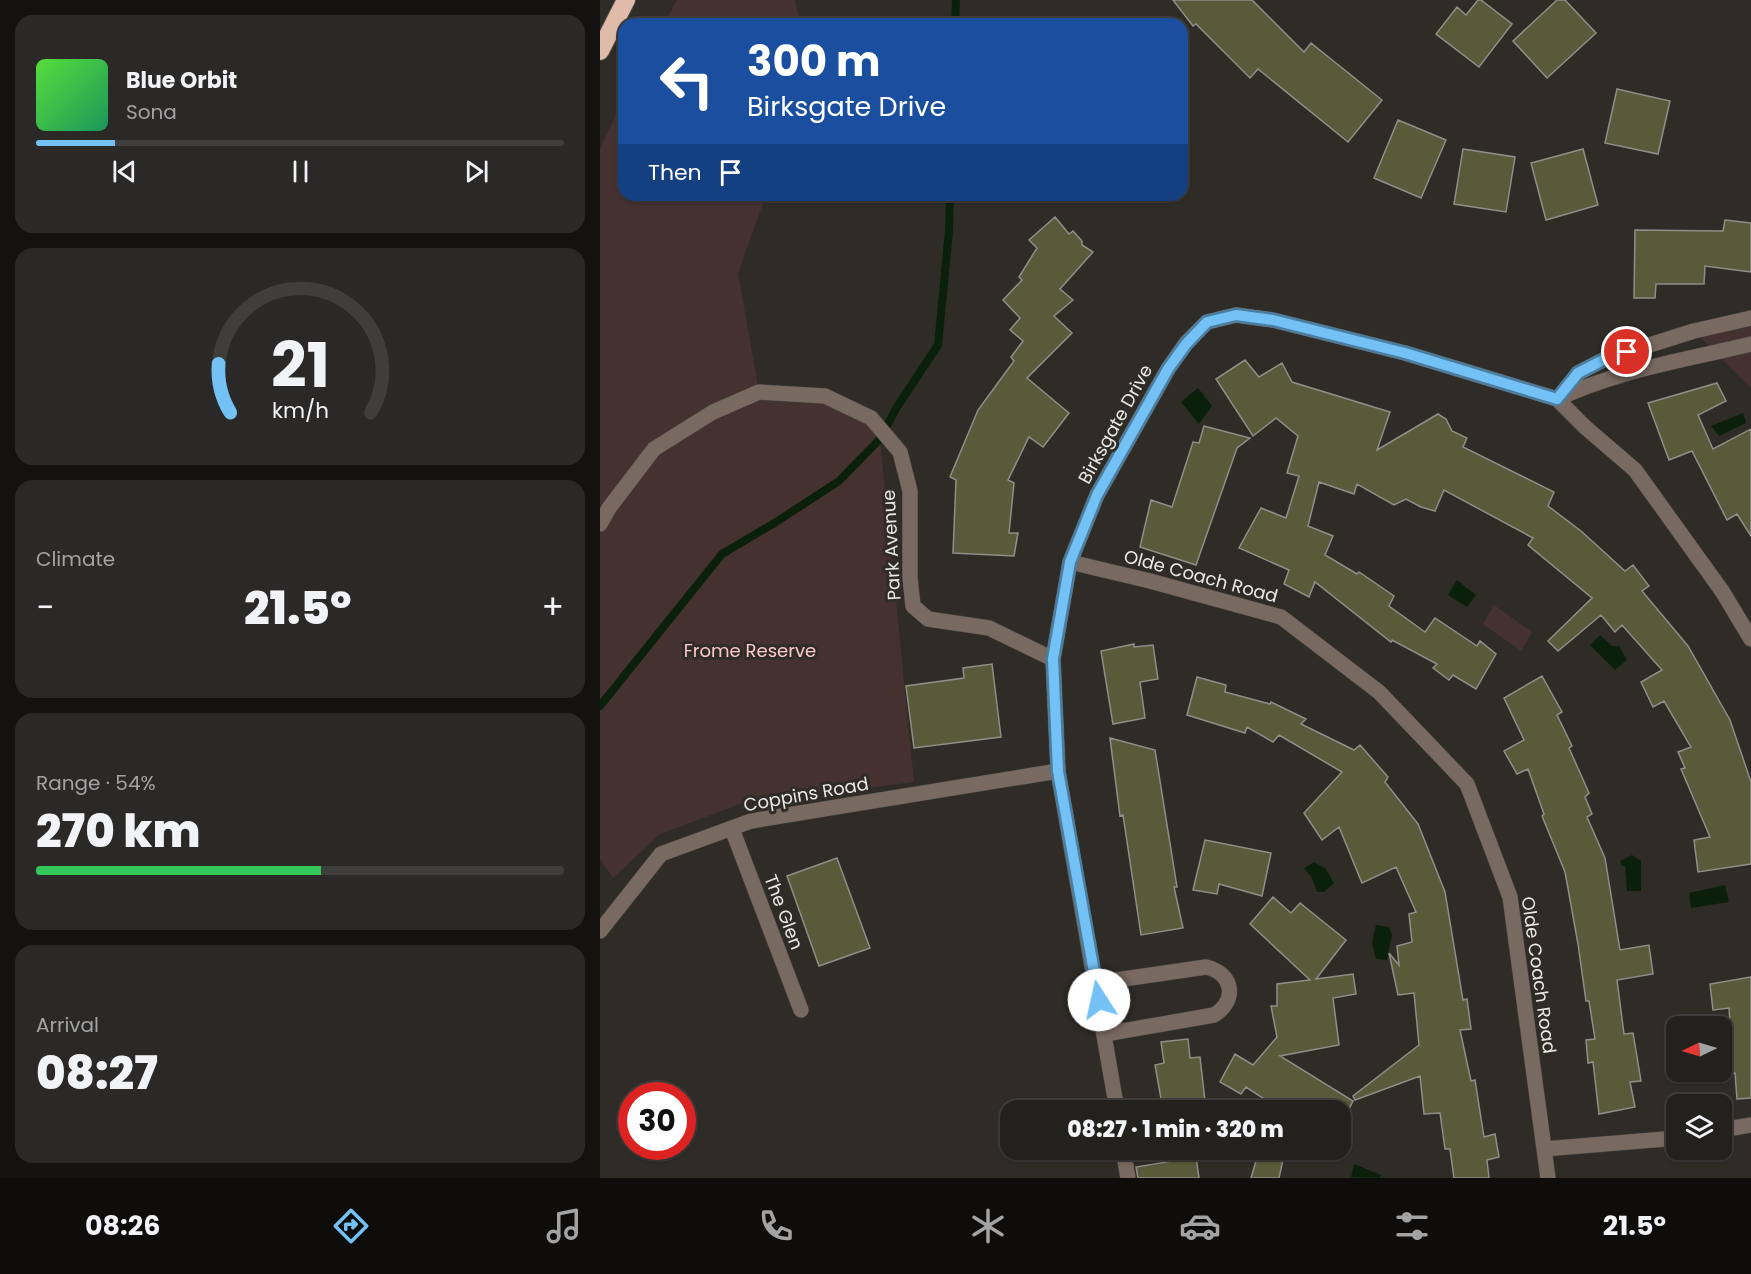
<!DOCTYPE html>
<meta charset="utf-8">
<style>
body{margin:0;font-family:Poppins,sans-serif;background:#2b2927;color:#f1f3f6;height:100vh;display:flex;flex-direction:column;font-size:22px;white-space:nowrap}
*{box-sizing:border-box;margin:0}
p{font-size:20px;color:#a3a3a4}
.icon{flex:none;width:33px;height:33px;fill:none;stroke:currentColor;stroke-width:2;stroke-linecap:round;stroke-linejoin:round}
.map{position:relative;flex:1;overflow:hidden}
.details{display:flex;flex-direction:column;gap:15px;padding:15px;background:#131210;width:600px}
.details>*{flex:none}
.banner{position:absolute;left:18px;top:18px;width:570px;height:183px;border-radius:18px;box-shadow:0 2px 4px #0004,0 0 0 2px #403e3c;background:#1a4fa0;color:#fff;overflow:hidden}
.needle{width:39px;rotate:265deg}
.controls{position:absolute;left:1066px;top:1016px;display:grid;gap:12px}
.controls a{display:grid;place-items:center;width:66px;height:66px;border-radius:12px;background:#23211e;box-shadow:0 2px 4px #0004,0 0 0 2px #403e3c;font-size:30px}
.speed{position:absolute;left:18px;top:1082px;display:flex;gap:12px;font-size:30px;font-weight:700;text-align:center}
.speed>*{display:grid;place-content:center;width:78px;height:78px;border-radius:50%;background:#23211e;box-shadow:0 2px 4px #0004,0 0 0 2px #403e3c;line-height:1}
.speed .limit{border:9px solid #d22;background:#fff;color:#111}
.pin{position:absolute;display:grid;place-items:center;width:51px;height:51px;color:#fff;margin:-26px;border:3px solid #fff;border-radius:50%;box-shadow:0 2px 6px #0007}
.me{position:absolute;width:66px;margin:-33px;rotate:350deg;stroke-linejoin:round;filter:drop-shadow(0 0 4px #0008)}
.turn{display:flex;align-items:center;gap:21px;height:126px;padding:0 30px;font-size:27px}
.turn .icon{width:78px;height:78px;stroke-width:2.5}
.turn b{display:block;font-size:42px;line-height:51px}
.then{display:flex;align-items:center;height:57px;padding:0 30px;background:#0003;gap:12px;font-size:22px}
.big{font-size:45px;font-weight:800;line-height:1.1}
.details .tile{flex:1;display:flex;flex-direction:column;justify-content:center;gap:9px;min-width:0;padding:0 21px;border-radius:18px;background:#2b2927}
.details .dial{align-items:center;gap:0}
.dial svg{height:156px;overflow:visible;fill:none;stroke:#403e3c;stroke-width:7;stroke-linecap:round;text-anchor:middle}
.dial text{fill:#f1f3f6;stroke:none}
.song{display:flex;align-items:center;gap:18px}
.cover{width:72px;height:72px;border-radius:9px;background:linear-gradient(135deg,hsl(110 70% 55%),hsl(150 70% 35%))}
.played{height:6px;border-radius:3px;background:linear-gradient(90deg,#73c1f5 15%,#403e3c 15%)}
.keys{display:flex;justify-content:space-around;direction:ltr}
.heat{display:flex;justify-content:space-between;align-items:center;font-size:33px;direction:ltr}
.charge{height:9px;border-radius:4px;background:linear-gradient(90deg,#34c759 54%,#403e3c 0)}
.trip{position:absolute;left:400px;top:1100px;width:351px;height:60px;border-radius:18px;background:#23211e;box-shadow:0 2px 4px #0004,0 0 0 2px #403e3c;font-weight:800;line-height:60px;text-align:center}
.menu{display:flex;height:96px;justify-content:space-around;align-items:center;background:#0e0d0c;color:#a3a3a4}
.menu .icon{width:42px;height:42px}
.menu .current{color:#73c1f5}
.menu b{font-size:27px;color:#f1f3f6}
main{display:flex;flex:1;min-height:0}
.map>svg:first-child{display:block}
.green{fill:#463131}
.water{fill:#0a200a}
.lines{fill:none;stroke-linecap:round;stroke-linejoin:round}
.stream{stroke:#0a200a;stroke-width:8}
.building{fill:#585a39;stroke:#8e8f89;stroke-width:1.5}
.minor-casing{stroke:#4d4a46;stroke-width:16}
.highway-casing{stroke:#4d4a46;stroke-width:20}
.minor{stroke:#786961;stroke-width:15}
.highway{stroke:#e0bba9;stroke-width:18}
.route-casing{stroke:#4b7d9f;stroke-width:15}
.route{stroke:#73c1f5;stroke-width:10}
.labels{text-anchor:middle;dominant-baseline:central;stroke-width:6;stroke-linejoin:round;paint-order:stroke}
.street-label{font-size:18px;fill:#eae8e5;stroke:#2f2c28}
.park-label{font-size:18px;fill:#ffc7c9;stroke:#2f2c28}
</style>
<main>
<section class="details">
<div class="tile">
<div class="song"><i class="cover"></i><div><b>Blue Orbit</b><p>Sona</p></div></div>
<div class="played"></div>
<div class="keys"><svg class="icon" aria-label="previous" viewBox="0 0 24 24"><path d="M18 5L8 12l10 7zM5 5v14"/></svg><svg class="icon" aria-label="pause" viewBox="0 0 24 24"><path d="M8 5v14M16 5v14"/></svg><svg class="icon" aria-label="next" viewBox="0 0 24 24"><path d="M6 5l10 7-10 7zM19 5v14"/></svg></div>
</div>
<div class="tile dial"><svg viewBox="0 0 100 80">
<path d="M14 69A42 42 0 1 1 86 69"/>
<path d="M14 69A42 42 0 0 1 8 44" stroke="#73c1f5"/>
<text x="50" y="56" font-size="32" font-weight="700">21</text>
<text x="50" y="72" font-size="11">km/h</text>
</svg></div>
<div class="tile"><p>Climate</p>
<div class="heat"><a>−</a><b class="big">21.5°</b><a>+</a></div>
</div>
<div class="tile"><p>Range · 54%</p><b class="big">270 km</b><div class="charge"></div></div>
<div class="tile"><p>Arrival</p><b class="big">08:27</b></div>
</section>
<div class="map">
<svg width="1151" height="1178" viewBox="0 0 1151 1178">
<rect width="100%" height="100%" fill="#2f2c28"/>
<!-- green -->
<path class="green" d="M 77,0 L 195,0 L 200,24 L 64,24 Z
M 24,98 L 24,195 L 166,195 L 138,273 L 159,392 L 225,396 L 271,418 L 280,440 L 314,782 L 140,804 L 60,834 L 13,878 L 0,859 L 0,149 Z
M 1151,318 L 1151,388 L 1094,331 Z
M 894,605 L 932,632 L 921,651 L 883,624 Z"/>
<!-- water -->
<path class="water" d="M 598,388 L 612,406 L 599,424 L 581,402 Z
M 1143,413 L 1146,423 L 1119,436 L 1111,426 Z
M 857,580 L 876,595 L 867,607 L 848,595 Z
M 1000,635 L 1012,646 L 1019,646 L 1027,660 L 1015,670 L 990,645 Z
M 1032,855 L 1041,861 L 1041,891 L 1027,891 L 1025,866 L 1022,866 L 1020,861 Z
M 714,862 L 726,869 L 734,883 L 724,892 L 717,892 L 712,878 L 704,868 Z
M 1125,885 L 1129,902 L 1091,908 L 1089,893 Z
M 776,925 L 789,927 L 792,935 L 787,960 L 776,959 L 772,942 Z
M 754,1164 L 781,1175 L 780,1178 L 751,1177 Z"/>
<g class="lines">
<!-- stream -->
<path class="stream" d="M 355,24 L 356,0
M 0,706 L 122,554 L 176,522 L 239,481 L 280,439 L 297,407 L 338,345 L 349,231 L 350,195"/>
</g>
<!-- building -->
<path class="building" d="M 573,0 L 652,0 L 704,52 L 711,43 L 782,100 L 748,142 L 658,69 L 650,78 L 596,24 L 593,26 Z
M 878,0 L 881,0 L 912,24 L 879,67 L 836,34 L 857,7 L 866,15 Z
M 957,0 L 965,0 L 996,33 L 947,78 L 913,41 Z
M 1017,89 L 1070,101 L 1058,154 L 1005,143 Z
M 798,120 L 846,140 L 821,198 L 774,178 Z
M 863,149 L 915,157 L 906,212 L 854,204 Z
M 983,149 L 998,205 L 946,220 L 931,163 Z
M 455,217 L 469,234 L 473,231 L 482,241 L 482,245 L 493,252 L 460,289 L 473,300 L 454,316 L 472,333 L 427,378 L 469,413 L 443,447 L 429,437 L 408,480 L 414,483 L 409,533 L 418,533 L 414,556 L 353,553 L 356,480 L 350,477 L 378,410 L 414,361 L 411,357 L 423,341 L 410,330 L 420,318 L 403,300 L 422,280 L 419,277 L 437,248 L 429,240 Z
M 1125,220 L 1151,223 L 1151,272 L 1105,266 L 1104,284 L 1056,284 L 1055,298 L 1034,298 L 1035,230 L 1123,231 Z
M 645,360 L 659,377 L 682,363 L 692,382 L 790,412 L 777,450 L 838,414 L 846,419 L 852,431 L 867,438 L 863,447 L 954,492 L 948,506 L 981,531 L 1025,571 L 1033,565 L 1049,586 L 1042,591 L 1088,646 L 1130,720 L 1151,782 L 1151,864 L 1098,872 L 1094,840 L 1110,837 L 1081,769 L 1085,768 L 1078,752 L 1091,747 L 1064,701 L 1053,707 L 1041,682 L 1062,670 L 1022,625 L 1015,632 L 1001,615 L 958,651 L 948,641 L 992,598 L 928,545 L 933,538 L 844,490 L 835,511 L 821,507 L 806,499 L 794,505 L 757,484 L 754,494 L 719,482 L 708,526 L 733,536 L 725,555 L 757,574 L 759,572 L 794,596 L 789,606 L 825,632 L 835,618 L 877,646 L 880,641 L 896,654 L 876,689 L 853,675 L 849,680 L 833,668 L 837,664 L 792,640 L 791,642 L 715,582 L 709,597 L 684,584 L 689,570 L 639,548 L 661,508 L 686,518 L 699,476 L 687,473 L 698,436 L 676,418 L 653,436 L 616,379 Z
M 1117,383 L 1126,401 L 1098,415 L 1113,449 L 1151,429 L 1151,536 L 1137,514 L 1127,520 L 1092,451 L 1069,460 L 1048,403 Z
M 604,426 L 650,438 L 637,448 L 596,565 L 540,547 L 551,500 L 572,507 L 593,442 L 599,443 Z
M 534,644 L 534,647 L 553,645 L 558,679 L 540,682 L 545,718 L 513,724 L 501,651 Z
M 392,664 L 401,737 L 314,748 L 306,686 L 364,678 L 363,668 Z
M 942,676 L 962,712 L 957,715 L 972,746 L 969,748 L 989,793 L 985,797 L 992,814 L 987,817 L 1005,858 L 1020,950 L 1049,945 L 1053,974 L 1017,980 L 1024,1034 L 1033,1033 L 1041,1081 L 1030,1082 L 1035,1107 L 999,1114 L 993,1062 L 988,1063 L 986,1040 L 995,1039 L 989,1001 L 986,1001 L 978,944 L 965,872 L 942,816 L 944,814 L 928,769 L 917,774 L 904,751 L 924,740 L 904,698 Z
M 597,677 L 626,685 L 625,692 L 670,704 L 671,702 L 706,719 L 701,724 L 754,750 L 760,745 L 788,777 L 785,782 L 818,824 L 845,892 L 863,1000 L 867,999 L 871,1029 L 860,1030 L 871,1081 L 875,1080 L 884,1137 L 895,1134 L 899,1157 L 887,1160 L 889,1178 L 854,1178 L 850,1149 L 845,1149 L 840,1113 L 824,1114 L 820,1076 L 755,1100 L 753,1096 L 819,1045 L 814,993 L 798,995 L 789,953 L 799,965 L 797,946 L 812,942 L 809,914 L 816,912 L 796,867 L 762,883 L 739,827 L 722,840 L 704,813 L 742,772 L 679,735 L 673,742 L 647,727 L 645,733 L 587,715 Z
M 510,738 L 555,750 L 577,887 L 574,887 L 583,928 L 541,935 L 523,815 L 520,816 Z
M 605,840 L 671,853 L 662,896 L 619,884 L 617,894 L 593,890 Z
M 237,858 L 270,948 L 219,966 L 187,876 Z
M 673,897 L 691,913 L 700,903 L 746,940 L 716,979 L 753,974 L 756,994 L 733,998 L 739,1045 L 680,1056 L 753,1101 L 745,1117 L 741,1116 L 741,1110 L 681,1110 L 646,1087 L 641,1094 L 620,1082 L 635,1054 L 653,1065 L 677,1037 L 671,1006 L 677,1006 L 677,984 L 710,980 L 650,924 Z
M 1151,977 L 1151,1098 L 1137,1099 L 1135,1073 L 1122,1075 L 1122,1051 L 1132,1049 L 1129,1008 L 1113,1010 L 1110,984 Z
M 588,1039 L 590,1058 L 600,1057 L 606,1110 L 563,1110 L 555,1065 L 564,1063 L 561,1042 Z
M 659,1151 L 684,1155 L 679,1178 L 651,1178 Z
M 596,1157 L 599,1178 L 538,1178 L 536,1167 Z"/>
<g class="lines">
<!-- minor casing -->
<g class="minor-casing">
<path id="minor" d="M 961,395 L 978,373 L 1005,359 L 1094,331 L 1151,318
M 957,399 L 985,427 L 1035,470 L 1122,591 L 1151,639
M 0,524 L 9,508 L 54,449 L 113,412 L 159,392 L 225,396 L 271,418 L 300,452 L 310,491 L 310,578 L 313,606 L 328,619 L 389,628 L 453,659
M 470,562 L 550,581 L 681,617 L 779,692 L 867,784 L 910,897 L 948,1178
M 132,829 L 201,1010
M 0,931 L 61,854 L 151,821 L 458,771
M 496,983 L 606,967 C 633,973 638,1000 614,1015 L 505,1034
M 517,1110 L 458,771 L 453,659 L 470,562 L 497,495 L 568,369 L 586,343 L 607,322 L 636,315 L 673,320 L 805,353 L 957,399 C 1018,370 1086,360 1151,344
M 1122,1130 L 1151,1125
M 523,1149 L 528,1178
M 944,1149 L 1077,1138"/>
</g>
<!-- highway casing -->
<g class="highway-casing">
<path id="highway" d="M 0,51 L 26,0"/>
</g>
<!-- minor -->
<use href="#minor" class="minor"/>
<!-- highway -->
<use href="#highway" class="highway"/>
</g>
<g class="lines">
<!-- route casing -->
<g class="route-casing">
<path id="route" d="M 499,1000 L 458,771 L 453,659 L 470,562 L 497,495 L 568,369 L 586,344 L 607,322 L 636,315 L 673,320 L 805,353 L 957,399 L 978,373 L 1005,359 L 1027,352"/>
</g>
<!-- route -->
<use href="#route" class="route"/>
</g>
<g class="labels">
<!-- street labels -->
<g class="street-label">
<text transform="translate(515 424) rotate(-61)">Birksgate Drive</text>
<text transform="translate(291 545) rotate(-93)">Park Avenue</text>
<text transform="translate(601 576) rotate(15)">Olde Coach Road</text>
<text transform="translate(206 794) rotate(-10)">Coppins Road</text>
<text transform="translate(184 912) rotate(69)">The Glen</text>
<text transform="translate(939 975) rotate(82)">Olde Coach Road</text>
</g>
<!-- park labels -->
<g class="park-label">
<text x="150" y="650">Frome Reserve</text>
</g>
</g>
</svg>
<div class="controls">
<a><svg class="needle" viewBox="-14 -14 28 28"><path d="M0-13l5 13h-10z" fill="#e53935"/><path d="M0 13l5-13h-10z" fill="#a3a3a4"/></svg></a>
<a><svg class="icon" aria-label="layers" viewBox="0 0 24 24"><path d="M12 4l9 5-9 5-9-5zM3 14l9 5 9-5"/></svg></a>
</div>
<div class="speed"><div class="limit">30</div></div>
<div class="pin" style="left:1027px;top:352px;background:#d93025"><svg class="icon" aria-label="arrive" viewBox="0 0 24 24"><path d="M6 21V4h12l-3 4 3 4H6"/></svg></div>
<svg class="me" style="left:499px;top:1000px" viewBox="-20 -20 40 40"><circle r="19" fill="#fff"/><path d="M0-13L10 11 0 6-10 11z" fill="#73c1f5"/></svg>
<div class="trip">08:27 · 1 min · 320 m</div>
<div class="banner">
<div class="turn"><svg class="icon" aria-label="left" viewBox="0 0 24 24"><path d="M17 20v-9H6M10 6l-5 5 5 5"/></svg><div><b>300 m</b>Birksgate Drive</div></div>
<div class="then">Then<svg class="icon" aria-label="arrive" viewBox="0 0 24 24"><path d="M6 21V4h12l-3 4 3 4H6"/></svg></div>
</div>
</div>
</main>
<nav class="menu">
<b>08:26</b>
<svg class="icon current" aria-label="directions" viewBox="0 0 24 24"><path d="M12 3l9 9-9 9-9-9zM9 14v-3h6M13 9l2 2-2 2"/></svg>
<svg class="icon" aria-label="music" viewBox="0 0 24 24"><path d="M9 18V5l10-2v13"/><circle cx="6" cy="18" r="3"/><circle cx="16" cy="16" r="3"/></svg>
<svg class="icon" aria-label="phone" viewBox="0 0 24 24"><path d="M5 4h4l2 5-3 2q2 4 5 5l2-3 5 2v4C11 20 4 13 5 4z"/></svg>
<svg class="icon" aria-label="climate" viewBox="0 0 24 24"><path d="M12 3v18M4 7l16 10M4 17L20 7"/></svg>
<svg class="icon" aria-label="car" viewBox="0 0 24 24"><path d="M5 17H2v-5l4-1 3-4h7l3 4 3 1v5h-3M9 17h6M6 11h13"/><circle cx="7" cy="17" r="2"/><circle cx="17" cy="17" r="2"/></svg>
<svg class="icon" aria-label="filters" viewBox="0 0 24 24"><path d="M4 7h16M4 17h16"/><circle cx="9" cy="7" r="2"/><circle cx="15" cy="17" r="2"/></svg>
<b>21.5°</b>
</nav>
